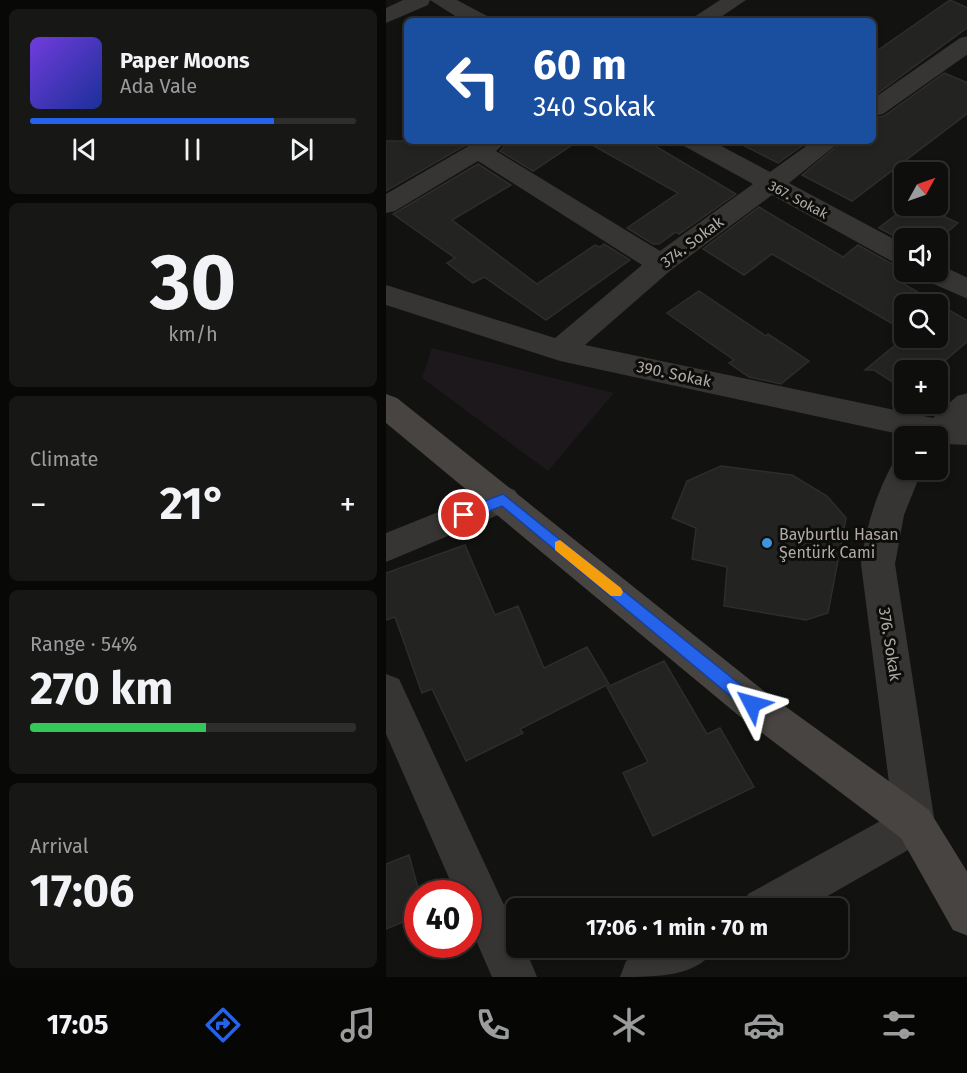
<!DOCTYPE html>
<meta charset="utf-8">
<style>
body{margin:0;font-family:"Fira Sans",sans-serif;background:#171716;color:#f1f3f6;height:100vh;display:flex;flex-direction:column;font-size:22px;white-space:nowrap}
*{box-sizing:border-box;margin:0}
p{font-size:20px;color:#9b9c9d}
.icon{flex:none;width:33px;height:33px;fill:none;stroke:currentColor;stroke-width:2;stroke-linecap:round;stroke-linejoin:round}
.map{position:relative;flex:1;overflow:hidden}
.side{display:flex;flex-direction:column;gap:9px;padding:9px;background:#080807;width:386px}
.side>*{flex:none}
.guide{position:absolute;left:18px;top:18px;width:472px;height:126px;border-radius:9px;box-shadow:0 3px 9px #0003,0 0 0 2px #2e2e2e;background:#1a4fa0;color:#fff;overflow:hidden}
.needle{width:39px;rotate:50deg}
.controls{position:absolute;left:508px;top:162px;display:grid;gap:12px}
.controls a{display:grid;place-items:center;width:54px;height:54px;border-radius:9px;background:#0e0e0d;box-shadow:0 3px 9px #0003,0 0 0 2px #2e2e2e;font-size:30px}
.speed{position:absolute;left:18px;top:880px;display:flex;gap:12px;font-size:30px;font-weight:700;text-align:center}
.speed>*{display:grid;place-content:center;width:78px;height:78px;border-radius:50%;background:#0e0e0d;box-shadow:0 3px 9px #0003,0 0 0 2px #2e2e2e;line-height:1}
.speed .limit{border:9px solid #d22;background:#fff;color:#111}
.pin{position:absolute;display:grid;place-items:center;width:51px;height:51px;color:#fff;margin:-26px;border:3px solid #fff;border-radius:50%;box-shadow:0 2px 6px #0007}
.me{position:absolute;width:66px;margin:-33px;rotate:309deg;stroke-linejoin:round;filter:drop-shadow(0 0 4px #0008)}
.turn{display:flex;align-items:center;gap:21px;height:126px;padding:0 30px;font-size:27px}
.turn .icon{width:78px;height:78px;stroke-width:2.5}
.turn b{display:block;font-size:42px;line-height:51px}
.big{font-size:45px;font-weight:700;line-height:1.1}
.side .widget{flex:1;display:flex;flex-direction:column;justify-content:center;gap:9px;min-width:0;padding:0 21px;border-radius:9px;background:#171716}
.side .dial{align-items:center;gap:0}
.dial b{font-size:78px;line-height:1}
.song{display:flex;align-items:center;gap:18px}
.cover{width:72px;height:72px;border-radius:9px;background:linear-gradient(135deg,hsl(260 70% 55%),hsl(230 70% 35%))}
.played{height:6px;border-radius:3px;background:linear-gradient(90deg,#2563eb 75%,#2e2e2e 75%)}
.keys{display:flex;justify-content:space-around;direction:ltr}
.heat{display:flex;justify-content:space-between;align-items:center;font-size:33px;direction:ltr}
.charge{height:9px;border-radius:4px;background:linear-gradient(90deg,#34c759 54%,#2e2e2e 0)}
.trip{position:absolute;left:120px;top:898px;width:342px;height:60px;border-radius:9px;background:#0e0e0d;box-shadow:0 3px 9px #0003,0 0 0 2px #2e2e2e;font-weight:700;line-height:60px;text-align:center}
.dock{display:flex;height:96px;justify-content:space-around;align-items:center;background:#060605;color:#9b9c9d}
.dock .icon{width:42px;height:42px}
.dock .selected{color:#2563eb}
.dock b{font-size:27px;color:#f1f3f6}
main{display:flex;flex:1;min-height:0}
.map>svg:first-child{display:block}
.green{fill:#1c181c}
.building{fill:#232321;stroke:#2e2d2b;stroke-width:1.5}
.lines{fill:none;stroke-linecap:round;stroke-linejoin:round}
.street{fill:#373533;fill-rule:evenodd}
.secondary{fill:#474441;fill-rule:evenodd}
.route{fill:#2563eb;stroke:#184099;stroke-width:1.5}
.slow{fill:#f59e0b}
.poi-dot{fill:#4094db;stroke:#0d0d0c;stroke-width:2}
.labels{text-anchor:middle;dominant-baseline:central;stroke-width:6;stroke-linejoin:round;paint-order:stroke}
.far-street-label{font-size:14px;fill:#b1aaa4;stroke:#0d0d0c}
.street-label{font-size:16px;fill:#b1aaa4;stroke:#0d0d0c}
.poi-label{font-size:16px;fill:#b1aaa4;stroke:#0d0d0c;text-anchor:start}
</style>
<main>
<section class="side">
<div class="widget">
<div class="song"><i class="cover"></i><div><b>Paper Moons</b><p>Ada Vale</p></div></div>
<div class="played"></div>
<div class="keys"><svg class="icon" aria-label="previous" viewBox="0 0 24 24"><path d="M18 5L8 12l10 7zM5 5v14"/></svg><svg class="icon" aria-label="pause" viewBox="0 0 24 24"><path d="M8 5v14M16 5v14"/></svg><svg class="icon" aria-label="next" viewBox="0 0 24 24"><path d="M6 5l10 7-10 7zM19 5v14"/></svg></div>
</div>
<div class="widget dial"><b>30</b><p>km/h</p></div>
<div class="widget"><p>Climate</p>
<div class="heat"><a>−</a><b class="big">21°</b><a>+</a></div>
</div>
<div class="widget"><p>Range · 54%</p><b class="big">270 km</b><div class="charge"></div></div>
<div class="widget"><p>Arrival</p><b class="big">17:06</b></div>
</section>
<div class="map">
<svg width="582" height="977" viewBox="0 0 582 977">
<rect width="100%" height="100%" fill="#121211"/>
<!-- green -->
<path class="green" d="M 46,348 L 228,393 L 162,471 L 36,378 Z"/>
<!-- building -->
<path class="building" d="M 564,0 L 582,8 L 582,27 L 488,96 L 488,53 Z
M 558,73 L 582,83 L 582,113 L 466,201 L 416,175 L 457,141 L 488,141 L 488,118 L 498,116 Z
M 0,141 L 87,141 L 0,191 Z
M 123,141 L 192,141 L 147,171 L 114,151 Z
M 199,141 L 261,141 L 350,194 L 293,234 L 290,232 L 273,244 L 267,244 L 241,228 L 292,193 Z
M 349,141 L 423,141 L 392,163 Z
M 92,164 L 125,185 L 66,220 L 151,284 L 209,245 L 214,247 L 218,244 L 244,260 L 160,320 L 98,277 L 87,283 L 61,263 L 69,258 L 7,214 Z
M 521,206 L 536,206 L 572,223 L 552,240 L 519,238 L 519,242 L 493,228 Z
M 373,207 L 457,257 L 472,245 L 508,265 L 519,268 L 509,279 L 582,321 L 582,341 L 548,370 L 519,370 L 519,390 L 488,370 L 479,370 L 519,337 L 552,338 L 552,304 L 519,304 L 519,331 L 386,254 L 358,275 L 317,249 Z
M 313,291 L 380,336 L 382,334 L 423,361 L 395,384 L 363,377 L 343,363 L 348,360 L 281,313 Z
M 335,466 L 406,475 L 441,496 L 460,518 L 442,613 L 420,620 L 338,606 L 341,567 L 306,559 L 310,528 L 286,518 L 301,481 Z
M 79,545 L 109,615 L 132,606 L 158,668 L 201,647 L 223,684 L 134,729 L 137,733 L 80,761 L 46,689 L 36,693 L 9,617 L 0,620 L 0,573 Z
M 278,661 L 321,734 L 334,728 L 368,787 L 267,836 L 237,773 L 262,762 L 221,687 Z
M 23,855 L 32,888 L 32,916 L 0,929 L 0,864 Z"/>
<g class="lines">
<!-- street -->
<path class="street" d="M 17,0 L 71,0 L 101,16 L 104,21 L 77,21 L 44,0 L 42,5 L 0,23 L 0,8 Z
M 334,0 L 360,0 L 329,21 L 302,21 Z
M 582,36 L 582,54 L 497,114 L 488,116 L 488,98 L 574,38 Z
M 91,141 L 121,141 L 110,151 L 274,251 L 367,184 L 298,146 L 295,141 L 326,141 L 384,172 L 427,141 L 455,141 L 403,183 L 519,245 L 519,266 L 509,263 L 386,195 L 285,270 L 199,345 L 547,418 L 571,396 L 582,393 L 582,445 L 560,444 L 552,447 L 552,436 L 522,436 L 174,361 L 0,305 L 0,285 L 169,338 L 256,265 L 92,161 L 9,211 L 0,213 L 0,194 Z
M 552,264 L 582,278 L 582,299 L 536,279 L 532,272 L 552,272 Z
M 519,458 L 519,470 L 536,470 L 518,515 L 509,564 L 549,824 L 543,838 L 419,909 L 356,909 L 362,894 L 507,814 L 475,564 C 480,526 490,494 508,461 Z
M 117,486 L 129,490 L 134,499 L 129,508 L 0,562 L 0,533 Z
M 0,674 L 13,679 L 130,931 L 130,948 L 139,948 L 151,977 L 106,977 L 82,922 L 82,894 L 70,894 L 0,734 Z
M 264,948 L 329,948 C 313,977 270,977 234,977 L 240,961 Z"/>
<!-- secondary -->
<path class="secondary" d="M 0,394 L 11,398 L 378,691 L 543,810 L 582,873 L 582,936 L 567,930 L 515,838 L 352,715 L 0,423 Z"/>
</g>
<!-- route -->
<path class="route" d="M 117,494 L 371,698 L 373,704 L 371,709 L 360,709 L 116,506 L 78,521 L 73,519 L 73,511 Z"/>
<!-- slow -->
<path class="slow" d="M 174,540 L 235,588 L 237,592 L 235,596 L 225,596 L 169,550 L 169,542 Z"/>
<!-- markers -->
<circle class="poi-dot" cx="381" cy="543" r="6"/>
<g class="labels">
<!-- far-street labels -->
<g class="far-street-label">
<text transform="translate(412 200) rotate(28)">367. Sokak</text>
</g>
<!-- street labels -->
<g class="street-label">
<text transform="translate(306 242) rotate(-37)">374. Sokak</text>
<text transform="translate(288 374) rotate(12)">390. Sokak</text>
<text transform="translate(504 644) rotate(81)">376. Sokak</text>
</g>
<!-- poi labels -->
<g class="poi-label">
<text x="393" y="534">Bayburtlu Hasan<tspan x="393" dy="18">Şentürk Cami</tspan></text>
</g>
</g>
</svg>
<div class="controls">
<a><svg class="needle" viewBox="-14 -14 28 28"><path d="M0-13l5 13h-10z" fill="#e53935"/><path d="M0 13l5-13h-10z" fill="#9b9c9d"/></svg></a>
<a><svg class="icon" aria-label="sound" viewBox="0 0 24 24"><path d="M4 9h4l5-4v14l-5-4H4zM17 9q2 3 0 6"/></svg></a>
<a><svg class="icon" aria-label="search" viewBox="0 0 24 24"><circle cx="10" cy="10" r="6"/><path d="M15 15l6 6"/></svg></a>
<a>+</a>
<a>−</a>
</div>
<div class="speed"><div class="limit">40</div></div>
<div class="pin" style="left:78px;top:515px;background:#d93025"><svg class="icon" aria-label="arrive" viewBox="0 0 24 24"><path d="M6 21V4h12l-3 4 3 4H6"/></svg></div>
<svg class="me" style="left:366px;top:704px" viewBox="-20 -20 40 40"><path d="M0-17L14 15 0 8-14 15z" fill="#2563eb" stroke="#fff" stroke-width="4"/></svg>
<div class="trip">17:06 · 1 min · 70 m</div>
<div class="guide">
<div class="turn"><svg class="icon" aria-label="left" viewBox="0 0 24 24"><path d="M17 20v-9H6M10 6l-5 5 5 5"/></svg><div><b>60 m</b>340 Sokak</div></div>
</div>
</div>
</main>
<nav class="dock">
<b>17:05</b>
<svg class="icon selected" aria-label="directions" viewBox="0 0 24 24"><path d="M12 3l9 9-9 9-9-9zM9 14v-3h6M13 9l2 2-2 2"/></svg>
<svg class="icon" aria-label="music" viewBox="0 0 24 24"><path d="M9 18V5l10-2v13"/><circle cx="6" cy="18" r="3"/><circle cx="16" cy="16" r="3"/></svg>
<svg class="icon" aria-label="phone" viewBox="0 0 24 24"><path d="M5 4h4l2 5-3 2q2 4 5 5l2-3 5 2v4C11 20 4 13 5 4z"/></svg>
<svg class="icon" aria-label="climate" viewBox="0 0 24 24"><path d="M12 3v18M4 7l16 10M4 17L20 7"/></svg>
<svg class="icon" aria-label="car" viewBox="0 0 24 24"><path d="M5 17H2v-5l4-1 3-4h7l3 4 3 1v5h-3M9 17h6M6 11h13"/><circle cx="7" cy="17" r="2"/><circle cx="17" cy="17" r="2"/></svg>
<svg class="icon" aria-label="filters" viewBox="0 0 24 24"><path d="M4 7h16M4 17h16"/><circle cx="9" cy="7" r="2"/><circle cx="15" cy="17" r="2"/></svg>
</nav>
